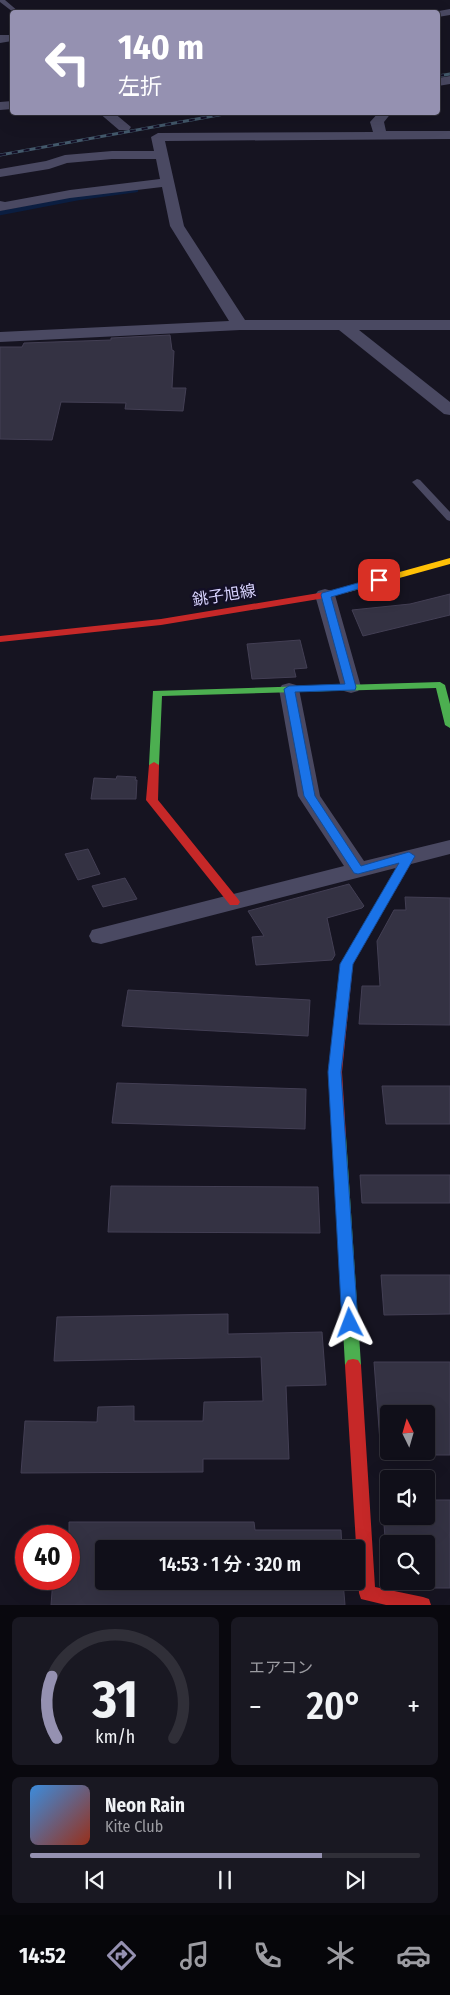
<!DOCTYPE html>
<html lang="ja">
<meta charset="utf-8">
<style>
body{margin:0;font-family:"Fira Sans Condensed","Noto Sans JP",sans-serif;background:#191822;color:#f1f3f6;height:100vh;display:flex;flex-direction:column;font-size:19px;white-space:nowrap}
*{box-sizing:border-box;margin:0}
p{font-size:16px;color:#9c9ca2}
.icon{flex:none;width:28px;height:28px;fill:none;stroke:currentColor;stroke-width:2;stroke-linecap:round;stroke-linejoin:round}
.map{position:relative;height:1605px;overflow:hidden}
.details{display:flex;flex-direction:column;gap:12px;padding:12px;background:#09080e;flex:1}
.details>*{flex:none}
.top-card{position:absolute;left:10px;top:10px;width:430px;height:105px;border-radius:5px;box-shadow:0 5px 20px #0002,0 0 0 1px #302f38;background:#9591b1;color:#fff;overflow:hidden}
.needle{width:32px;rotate:355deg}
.buttons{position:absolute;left:380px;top:1405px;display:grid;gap:10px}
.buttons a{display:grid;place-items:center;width:55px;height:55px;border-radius:5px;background:#100f19;box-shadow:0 5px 20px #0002,0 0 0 1px #302f38;font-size:25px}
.speed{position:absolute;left:15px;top:1525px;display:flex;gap:10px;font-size:25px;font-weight:700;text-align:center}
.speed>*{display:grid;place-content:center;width:65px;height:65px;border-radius:50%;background:#100f19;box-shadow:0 5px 20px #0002,0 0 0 1px #302f38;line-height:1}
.speed .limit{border:8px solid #d22;background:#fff;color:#111}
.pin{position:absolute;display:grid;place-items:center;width:42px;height:42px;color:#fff;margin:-21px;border-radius:10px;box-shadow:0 2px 8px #0006}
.me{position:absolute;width:55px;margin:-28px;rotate:357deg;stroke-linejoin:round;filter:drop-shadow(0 0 4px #0008)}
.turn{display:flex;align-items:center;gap:18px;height:105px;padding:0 25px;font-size:22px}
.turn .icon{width:65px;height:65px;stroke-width:2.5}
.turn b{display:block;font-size:35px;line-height:42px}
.big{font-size:38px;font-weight:600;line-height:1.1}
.details .tile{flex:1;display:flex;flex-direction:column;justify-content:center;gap:8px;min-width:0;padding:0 18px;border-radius:8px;background:#191822}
.details .dial{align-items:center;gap:0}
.dial svg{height:130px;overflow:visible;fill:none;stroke:#302f38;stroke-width:7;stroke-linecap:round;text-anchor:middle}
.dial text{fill:#f1f3f6;stroke:none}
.song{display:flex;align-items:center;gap:15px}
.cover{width:60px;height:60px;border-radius:8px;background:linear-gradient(135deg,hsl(210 70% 55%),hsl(10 70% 35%))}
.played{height:5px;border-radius:2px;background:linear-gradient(90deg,#9591b1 75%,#302f38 75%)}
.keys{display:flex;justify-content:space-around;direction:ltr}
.heat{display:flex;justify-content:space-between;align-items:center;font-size:28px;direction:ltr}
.details .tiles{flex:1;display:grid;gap:12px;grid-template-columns:1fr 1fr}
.tile:last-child{grid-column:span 2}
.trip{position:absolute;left:95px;top:1540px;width:270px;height:50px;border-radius:5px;background:#100f19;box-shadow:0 5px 20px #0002,0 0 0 1px #302f38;font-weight:600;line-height:50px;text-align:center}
.menu{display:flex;height:80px;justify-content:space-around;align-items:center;background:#06060a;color:#9c9ca2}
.menu .icon{width:35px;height:35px}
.menu .active{color:#9591b1}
.menu b{font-size:22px;color:#f1f3f6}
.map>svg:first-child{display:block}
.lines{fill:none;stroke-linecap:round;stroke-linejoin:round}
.stream{stroke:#0b1e41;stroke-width:4.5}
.building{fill:#343243;stroke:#433f54;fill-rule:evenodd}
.lane{fill:#4a4962;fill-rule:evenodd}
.street{fill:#4a4962;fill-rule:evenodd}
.fast{fill:#4caf50;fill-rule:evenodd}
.slow{fill:#ffc107;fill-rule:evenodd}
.jam{fill:#c62828;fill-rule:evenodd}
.rail-casing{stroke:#43596b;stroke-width:3}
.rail{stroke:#130f26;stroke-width:2;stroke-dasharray:6;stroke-linecap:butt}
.route{fill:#1a73e8;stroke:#114b97}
.labels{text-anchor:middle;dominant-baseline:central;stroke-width:5;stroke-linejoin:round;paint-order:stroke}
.street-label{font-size:16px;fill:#d9d4ff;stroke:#130f26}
</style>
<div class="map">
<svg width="450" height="1605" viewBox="0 0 450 1605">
<rect width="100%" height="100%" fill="#161421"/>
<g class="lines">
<!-- stream -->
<path class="stream" d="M 0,213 L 78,198 L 136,190"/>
</g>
<!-- building -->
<path class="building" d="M 170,335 L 172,350 L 174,351 L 172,388 L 186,388 L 183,411 L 125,409 L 126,403 L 61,402 L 52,440 L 0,439 L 0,347 L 22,347 L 24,343 L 111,340 L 111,338 Z
M 450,594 L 450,615 L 363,636 L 352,610 L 410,604 Z
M 300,640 L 307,668 L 294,669 L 296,677 L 252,679 L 247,644 Z
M 117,776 L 136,777 L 135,780 L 137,780 L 136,799 L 91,799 L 94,778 L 116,779 Z
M 88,849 L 100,874 L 78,880 L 65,854 Z
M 125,878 L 137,899 L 103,907 L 92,886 Z
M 349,884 L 364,906 L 362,908 L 327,918 L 335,955 L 332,960 L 256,965 L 252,937 L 264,936 L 248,911 Z
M 405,897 L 450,898 L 450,1025 L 359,1024 L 362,986 L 380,986 L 377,941 L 394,910 L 406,910 Z
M 128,990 L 310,1000 L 308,1036 L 122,1026 Z
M 117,1083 L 306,1089 L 305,1129 L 112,1123 Z
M 382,1086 L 450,1086 L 450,1124 L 386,1124 Z
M 360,1175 L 450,1175 L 450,1203 L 362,1203 Z
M 111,1186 L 318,1187 L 320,1233 L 108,1232 Z
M 381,1275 L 450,1275 L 450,1314 L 384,1315 Z
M 228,1314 L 228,1334 L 322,1332 L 326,1385 L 286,1386 L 289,1459 L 203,1459 L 203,1472 L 21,1473 L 25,1421 L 97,1422 L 98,1407 L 134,1406 L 134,1421 L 203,1421 L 204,1402 L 263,1401 L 261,1357 L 54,1361 L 57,1317 Z
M 374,1362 L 450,1362 L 450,1455 L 381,1455 ZM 389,1414 L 426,1414 L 426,1451 L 389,1451 Z
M 382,1500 L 389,1500 L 389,1516 L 426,1516 L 426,1500 L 450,1500 L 450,1588 L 433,1588 L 410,1581 L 426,1581 L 426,1544 L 389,1544 L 388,1574 Z
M 69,1522 L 254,1522 L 255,1530 L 341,1530 L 342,1549 L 104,1549 L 104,1581 L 343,1581 L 345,1605 L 51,1605 L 53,1579 L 69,1579 Z"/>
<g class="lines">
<!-- lane -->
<path class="lane" d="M 0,0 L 5,0 L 19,12 L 13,12 L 0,2 Z
M 417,479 L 420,480 L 450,512 L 450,521 L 447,520 L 414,484 L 412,482 Z"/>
<!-- street -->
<path class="street" d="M 450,9 L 450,15 L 438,17 L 438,12 L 433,12 Z
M 0,35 L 12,35 L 12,41 L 0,43 Z
M 450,76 L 450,84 L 438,86 L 438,78 Z
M 12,101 L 12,109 L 0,110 L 0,102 Z
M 98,112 L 113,112 L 131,127 L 129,130 L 119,130 Z
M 379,112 L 392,112 L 384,122 L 386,131 L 450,131 L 450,139 L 165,141 L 184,226 L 245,320 L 450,320 L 450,330 L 359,330 L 450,402 L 450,415 L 444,414 L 339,330 L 240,330 L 0,342 L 0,332 L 229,321 L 170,226 L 162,187 L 70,198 L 0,211 L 0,201 L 5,202 L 70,190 L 160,179 L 156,159 L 112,159 L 67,163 L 49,169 L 0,177 L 0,169 L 46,161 L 65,155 L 112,151 L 154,151 L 151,137 L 158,133 L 373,132 L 370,122 Z
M 325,589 L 332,591 L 335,595 L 361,687 L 358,691 L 351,693 L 344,691 L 341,687 L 315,595 L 318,591 Z
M 289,683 L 296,685 L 299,689 L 320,796 L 364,861 L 450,840 L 450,854 L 101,944 L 92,942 L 89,936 L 92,930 L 344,866 L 298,796 L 279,689 L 282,685 Z"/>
<!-- fast -->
<path class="fast" d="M 440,682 L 445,685 L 450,704 L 450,728 L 445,725 L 436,688 L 162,696 L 159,765 L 154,768 L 149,765 L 153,691 Z
M 339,1131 L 344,1132 L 346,1136 L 361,1365 L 358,1370 L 353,1371 L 348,1370 L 345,1365 L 332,1136 L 334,1132 Z"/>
<!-- slow -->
<path class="slow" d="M 450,558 L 450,564 L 345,593 L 340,590 L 342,588 Z"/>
<!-- jam -->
<path class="jam" d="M 345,587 L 350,590 L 348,592 L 325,598 L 161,625 L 0,642 L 0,636 L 161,619 L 325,592 Z
M 154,762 L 159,765 L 158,800 L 238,899 L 240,902 L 238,905 L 230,905 L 146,800 L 149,765 Z
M 409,852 L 415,856 L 353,964 L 342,1072 L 346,1136 L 344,1140 L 339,1141 L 334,1140 L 332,1136 L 328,1072 L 341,964 L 403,856 Z
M 353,1359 L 358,1360 L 361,1365 L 375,1587 L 423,1597 L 429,1599 L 431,1605 L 386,1605 L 361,1599 L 359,1593 L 345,1365 L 348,1360 Z"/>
<!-- rail casing -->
<g class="rail-casing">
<path id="rail" d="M 438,76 L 450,74
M 0,155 L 235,112"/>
</g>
<!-- rail -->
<use href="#rail" class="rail"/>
</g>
<!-- route -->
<path class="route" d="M 379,577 L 384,580 L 382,582 L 331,597 L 356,687 L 355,690 L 295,692 L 315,796 L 361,866 L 409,852 L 415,856 L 353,964 L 341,1072 L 358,1323 L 355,1328 L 350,1330 L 345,1328 L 342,1323 L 328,1072 L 340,964 L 399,863 L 358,874 L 354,873 L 304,796 L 284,689 L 289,686 L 345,684 L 321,595 L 322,593 Z"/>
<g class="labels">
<!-- street labels -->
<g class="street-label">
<text transform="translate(224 595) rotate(-9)">銚子旭線</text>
</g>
</g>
</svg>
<div class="buttons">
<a><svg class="needle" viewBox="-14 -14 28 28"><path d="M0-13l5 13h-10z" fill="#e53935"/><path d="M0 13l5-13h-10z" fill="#9c9ca2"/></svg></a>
<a><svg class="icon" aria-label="sound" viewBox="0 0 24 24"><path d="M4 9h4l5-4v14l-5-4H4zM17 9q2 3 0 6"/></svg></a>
<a><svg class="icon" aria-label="search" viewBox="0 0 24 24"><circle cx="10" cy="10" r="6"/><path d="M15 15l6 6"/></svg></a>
</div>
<div class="speed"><div class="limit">40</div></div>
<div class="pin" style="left:379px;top:580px;background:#d93025"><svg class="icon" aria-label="arrive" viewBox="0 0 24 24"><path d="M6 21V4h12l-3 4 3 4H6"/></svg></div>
<svg class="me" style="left:350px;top:1323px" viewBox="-20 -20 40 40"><path d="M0-17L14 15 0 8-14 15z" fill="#1a73e8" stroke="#fff" stroke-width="4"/></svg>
<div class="trip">14:53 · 1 分 · 320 m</div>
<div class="top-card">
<div class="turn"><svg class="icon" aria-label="left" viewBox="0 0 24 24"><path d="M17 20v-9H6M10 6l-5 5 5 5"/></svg><div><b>140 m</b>左折</div></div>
</div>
</div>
<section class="details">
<div class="tiles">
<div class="tile dial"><svg viewBox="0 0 100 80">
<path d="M14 69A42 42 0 1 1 86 69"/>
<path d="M14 69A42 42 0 0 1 11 31" stroke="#9591b1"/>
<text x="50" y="56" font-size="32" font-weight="700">31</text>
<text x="50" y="72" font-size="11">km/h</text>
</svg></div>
<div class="tile"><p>エアコン</p>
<div class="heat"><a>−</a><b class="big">20°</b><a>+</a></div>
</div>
<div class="tile">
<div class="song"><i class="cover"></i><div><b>Neon Rain</b><p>Kite Club</p></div></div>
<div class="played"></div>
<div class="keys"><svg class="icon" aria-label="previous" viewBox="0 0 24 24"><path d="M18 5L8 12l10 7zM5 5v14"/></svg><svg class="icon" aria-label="pause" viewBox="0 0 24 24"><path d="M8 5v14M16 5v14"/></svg><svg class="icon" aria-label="next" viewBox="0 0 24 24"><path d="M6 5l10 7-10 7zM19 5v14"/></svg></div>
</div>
</div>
</section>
<nav class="menu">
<b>14:52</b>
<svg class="icon active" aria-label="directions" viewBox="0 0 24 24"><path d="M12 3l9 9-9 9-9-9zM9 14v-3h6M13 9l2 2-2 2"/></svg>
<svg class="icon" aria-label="music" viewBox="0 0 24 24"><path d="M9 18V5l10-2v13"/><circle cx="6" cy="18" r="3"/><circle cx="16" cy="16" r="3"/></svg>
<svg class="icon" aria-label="phone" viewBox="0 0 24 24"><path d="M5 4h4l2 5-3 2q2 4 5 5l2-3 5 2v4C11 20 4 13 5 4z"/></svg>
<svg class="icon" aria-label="climate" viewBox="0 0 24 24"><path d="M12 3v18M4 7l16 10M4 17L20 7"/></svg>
<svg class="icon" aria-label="car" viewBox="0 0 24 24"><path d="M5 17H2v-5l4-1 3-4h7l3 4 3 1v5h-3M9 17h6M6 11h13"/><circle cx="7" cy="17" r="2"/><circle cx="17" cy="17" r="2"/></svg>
</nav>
